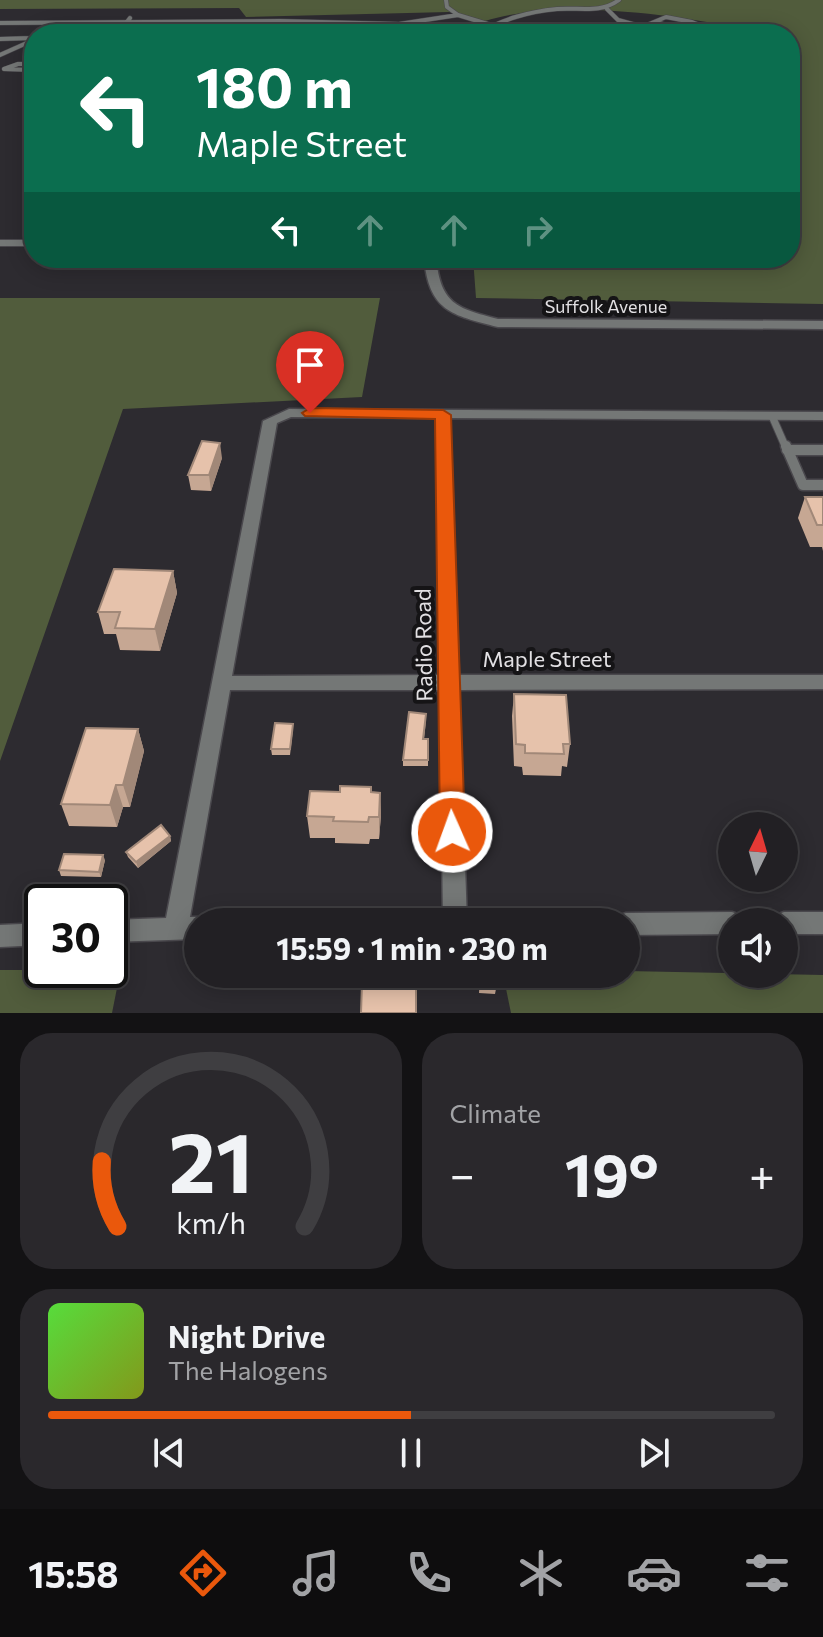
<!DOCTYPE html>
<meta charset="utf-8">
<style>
body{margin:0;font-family:Commissioner,sans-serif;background:#2a282c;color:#f1f3f6;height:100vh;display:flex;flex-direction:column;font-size:30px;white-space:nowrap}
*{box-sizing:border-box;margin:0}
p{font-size:26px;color:#a2a3a6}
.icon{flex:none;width:44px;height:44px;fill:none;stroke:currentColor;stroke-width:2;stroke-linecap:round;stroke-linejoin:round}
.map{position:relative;height:1013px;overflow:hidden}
.side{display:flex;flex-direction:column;gap:20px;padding:20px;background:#131214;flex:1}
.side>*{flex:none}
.guide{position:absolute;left:24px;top:24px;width:776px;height:244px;border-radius:32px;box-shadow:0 4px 20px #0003,0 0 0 2px #3f3e41;background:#0b6e4f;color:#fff;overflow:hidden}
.needle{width:52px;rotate:5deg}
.buttons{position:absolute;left:718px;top:812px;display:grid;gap:16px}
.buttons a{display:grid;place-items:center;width:80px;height:80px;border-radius:50%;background:#222024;box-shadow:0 4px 20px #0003,0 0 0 2px #3f3e41;font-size:40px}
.speed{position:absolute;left:24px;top:884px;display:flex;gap:16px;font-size:40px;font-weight:700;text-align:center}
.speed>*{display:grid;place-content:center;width:104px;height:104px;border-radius:50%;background:#222024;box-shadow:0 4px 20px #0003,0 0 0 2px #3f3e41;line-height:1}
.speed .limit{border:4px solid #111;border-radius:12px;background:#fff;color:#111}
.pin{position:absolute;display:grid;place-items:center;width:68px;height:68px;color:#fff;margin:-82px -34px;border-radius:50% 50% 50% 0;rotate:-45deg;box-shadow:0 0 8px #0007}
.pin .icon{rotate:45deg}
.me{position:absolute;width:88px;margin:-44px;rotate:358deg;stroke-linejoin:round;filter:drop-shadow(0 0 6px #0008)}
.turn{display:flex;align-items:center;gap:28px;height:168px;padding:0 40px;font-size:36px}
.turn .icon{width:104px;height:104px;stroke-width:2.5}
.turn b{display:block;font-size:56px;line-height:68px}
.lanes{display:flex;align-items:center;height:76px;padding:0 40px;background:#0003;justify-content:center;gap:40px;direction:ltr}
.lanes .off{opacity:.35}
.big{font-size:60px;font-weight:700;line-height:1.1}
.side .card{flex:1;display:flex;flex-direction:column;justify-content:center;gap:12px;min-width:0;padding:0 28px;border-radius:32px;background:#2a282c}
.side .dial{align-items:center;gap:0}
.dial svg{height:208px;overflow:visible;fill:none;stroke:#3f3e41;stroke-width:7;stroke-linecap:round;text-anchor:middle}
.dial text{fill:#f1f3f6;stroke:none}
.song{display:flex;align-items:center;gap:24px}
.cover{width:96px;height:96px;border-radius:12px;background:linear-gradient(135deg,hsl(110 70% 55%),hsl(70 70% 35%))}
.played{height:8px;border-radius:4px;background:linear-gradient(90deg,#ea580c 50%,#3f3e41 50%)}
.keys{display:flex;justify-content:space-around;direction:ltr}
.heat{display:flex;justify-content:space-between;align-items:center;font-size:44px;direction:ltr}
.side .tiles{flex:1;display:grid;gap:20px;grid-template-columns:1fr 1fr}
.card:last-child{grid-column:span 2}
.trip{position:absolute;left:184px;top:908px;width:456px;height:80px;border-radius:40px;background:#222024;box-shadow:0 4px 20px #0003,0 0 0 2px #3f3e41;font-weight:700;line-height:80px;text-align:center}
.tab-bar{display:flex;height:128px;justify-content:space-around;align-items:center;background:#0e0d0e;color:#a2a3a6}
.tab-bar .icon{width:56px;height:56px}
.tab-bar .on{color:#ea580c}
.tab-bar b{font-size:36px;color:#f1f3f6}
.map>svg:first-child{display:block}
.forest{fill:#515c3c}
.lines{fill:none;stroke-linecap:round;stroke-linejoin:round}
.lane-far3-casing{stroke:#4a484d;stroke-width:5}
.lane-far2-casing{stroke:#4a484d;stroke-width:8}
.lane-far1-casing{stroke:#4a484d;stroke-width:9}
.lane-casing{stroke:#4a484d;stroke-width:13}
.street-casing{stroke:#4a484d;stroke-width:3}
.lane-far3{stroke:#747776;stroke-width:4}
.lane-far2{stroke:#747776;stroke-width:6}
.lane-far1{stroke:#747776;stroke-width:7}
.lane{stroke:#747776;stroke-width:10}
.street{fill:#747776;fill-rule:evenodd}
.wall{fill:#c6a793}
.shaded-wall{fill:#a18878}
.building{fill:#e6c2ab;stroke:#a18878;stroke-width:2}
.route{fill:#ea580c;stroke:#983908;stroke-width:2}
.labels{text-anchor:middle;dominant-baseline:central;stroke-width:8;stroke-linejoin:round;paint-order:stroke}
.far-street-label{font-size:18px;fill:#e2e0e3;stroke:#151416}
.street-label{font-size:22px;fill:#e2e0e3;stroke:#151416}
</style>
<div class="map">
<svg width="823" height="1013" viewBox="0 0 823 1013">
<rect width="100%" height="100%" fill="#2d2b30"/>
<!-- forest -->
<path class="forest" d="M 0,0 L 823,0 L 823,304 L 476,298 L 473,258 L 790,258 L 790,34 L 742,34 L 733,27 C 661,12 552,0 485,21 L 449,12 L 246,17 L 239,8 L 0,9 Z
M 0,298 L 380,298 L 362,397 L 123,409 L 0,761 Z
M 122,963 L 112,1013 L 0,1013 L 0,970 L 110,970 L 110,964 Z
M 626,971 L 823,975 L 823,1013 L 511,1013 L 503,974 L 626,974 Z"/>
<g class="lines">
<!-- lane-far3 casing -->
<g class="lane-far3-casing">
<path id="lane-far3" d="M 446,0 L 447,7 L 458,15 L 491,25
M 607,9 L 618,20 L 669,34
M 656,22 L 695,34
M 0,23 L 280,21 L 399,24 L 458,15
M 642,27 L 666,17 L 692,22 L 723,34
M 118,34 L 130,18
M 477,34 C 503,19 527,12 557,9 C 579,7 600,14 619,0
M 0,39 L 32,38
M 0,55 L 29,42 L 34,35
M 34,64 L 18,64 L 4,69 L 34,70"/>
</g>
<!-- lane-far2 casing -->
<g class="lane-far2-casing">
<path id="lane-far2" d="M 0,243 L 34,243"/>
</g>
<!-- lane-far1 casing -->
<g class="lane-far1-casing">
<path id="lane-far1" d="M 772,416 L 786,448"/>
</g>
<!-- lane casing -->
<g class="lane-casing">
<path id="lane" d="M 786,446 L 803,485 L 823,485
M 787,450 L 823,450"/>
</g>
<!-- street casing -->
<g class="street-casing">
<path id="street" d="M 424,258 L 436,258 C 441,304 456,308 498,319 L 823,321 L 823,329 L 498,327 C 451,315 429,311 424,258 Z
M 289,409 L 823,412 L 823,420 L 450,418 L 459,675 L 823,675 L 823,689 L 459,690 L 467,922 L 443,922 L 440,690 L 230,690 L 190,917 L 198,917 L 207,922 L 198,922 L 198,939 L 110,942 L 110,920 L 166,918 L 263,421 ZM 291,417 L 436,418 L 440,675 L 232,676 L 277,423 Z
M 732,912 L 740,915 L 743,922 L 732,922 L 732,934 L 626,935 L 626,922 L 615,922 L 618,916 L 626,913 Z
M 784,912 L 823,912 L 823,934 L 784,934 L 784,922 L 773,922 L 776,915 Z
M 42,923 L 42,945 L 0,947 L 0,925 Z"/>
</g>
<!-- lane-far3 -->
<use href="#lane-far3" class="lane-far3"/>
<!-- lane-far2 -->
<use href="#lane-far2" class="lane-far2"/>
<!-- lane-far1 -->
<use href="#lane-far1" class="lane-far1"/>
<!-- lane -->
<use href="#lane" class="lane"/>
<!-- street -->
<use href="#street" class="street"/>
</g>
<!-- wall -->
<path class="wall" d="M 222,458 L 211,491 L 191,490 L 188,475 Z
M 805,497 L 823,497 L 823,551 L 822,547 L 810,547 L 798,518 Z
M 173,571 L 177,593 L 160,651 L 120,650 L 116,634 L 104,634 L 98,612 Z
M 514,694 L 570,744 L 567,767 L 562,766 L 561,776 L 523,775 L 522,767 L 514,766 L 512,716 Z
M 426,720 L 424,739 L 428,739 L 428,766 L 403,766 L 403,760 Z
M 293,724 L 293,729 L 290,755 L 272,755 L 271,749 Z
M 138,729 L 144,751 L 130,807 L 123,807 L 117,827 L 69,826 L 61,804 Z
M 372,792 L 380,793 L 381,815 L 379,839 L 370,839 L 369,844 L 335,843 L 335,838 L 310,838 L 307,816 Z
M 170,836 L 171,841 L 138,868 L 128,857 L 126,852 Z
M 105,860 L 101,877 L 61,876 L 59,870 Z
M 480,974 L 496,989 L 495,994 L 479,993 Z"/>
<!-- shaded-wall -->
<path class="shaded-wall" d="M 220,443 L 222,458 L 211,491 L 209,475 Z
M 173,571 L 177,593 L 160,651 L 155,629 Z
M 138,729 L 144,751 L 130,807 L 123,785 Z
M 116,785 L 123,807 L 117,827 L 110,805 Z
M 380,793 L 381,815 L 379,839 L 379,817 Z
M 170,836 L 171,841 L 138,868 L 136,862 Z
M 103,855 L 105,860 L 101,877 L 99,872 Z"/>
<!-- building -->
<path class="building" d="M 374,26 L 381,34 L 362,34 L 358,27 Z
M 613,29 L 629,34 L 591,34 Z
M 202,441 L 220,443 L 209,475 L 188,475 Z
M 805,497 L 823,497 L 823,525 L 817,525 Z
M 114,569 L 173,571 L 155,629 L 115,628 L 120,612 L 98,612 Z
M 514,694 L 566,695 L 570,744 L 563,744 L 564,754 L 525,753 L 525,745 L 516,744 Z
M 409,712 L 426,714 L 423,739 L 428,739 L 428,760 L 403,760 Z
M 275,723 L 293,724 L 290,749 L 271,749 Z
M 86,728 L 138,729 L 123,785 L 116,785 L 110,805 L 61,804 Z
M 340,786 L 371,787 L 371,792 L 380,793 L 379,817 L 369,817 L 368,822 L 333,821 L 334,817 L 307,816 L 310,791 L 340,792 Z
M 161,825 L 170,836 L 136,862 L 126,852 Z
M 64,854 L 103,855 L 99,872 L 59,870 Z
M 480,974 L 496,974 L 496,989 L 480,988 Z
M 362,984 L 416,984 L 416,1013 L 361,1013 Z"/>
<!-- route -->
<path class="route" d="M 310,408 L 443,410 L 451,415 L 465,832 L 461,840 L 452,843 L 443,840 L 440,832 L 435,419 L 305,416 L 302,413 Z"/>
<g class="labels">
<!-- far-street labels -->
<g class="far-street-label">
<text x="606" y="306">Suffolk Avenue</text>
</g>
<!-- street labels -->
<g class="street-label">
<text transform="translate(423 645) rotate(-91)">Radio Road</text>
<text x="547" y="658">Maple Street</text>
</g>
</g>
</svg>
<div class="buttons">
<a><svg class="needle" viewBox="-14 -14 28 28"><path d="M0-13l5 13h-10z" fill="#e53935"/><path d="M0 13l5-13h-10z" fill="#a2a3a6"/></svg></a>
<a><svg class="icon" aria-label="sound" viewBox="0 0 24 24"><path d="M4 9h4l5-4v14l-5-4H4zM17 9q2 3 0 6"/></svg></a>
</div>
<div class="speed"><div class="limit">30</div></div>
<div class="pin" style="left:310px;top:413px;background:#d93025"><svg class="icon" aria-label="arrive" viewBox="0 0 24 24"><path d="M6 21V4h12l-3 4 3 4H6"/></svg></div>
<svg class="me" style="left:452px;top:832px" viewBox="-20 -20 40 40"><circle r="17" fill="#ea580c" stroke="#fff" stroke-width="3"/><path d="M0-11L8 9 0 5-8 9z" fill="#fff"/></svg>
<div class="trip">15:59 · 1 min · 230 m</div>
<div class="guide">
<div class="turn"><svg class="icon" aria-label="left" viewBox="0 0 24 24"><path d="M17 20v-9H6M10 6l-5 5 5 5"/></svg><div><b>180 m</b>Maple Street</div></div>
<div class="lanes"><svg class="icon" aria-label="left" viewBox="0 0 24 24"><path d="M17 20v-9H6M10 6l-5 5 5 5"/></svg><svg class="icon off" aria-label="ahead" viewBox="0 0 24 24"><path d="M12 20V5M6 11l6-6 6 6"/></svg><svg class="icon off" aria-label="ahead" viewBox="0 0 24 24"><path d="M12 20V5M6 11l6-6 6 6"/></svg><svg class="icon off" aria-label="right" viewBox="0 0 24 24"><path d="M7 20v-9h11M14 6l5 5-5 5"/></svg></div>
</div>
</div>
<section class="side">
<div class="tiles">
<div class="card dial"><svg viewBox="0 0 100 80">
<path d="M14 69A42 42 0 1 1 86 69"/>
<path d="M14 69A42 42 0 0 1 8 44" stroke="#ea580c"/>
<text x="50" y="56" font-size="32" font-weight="700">21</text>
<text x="50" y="72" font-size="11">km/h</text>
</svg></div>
<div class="card"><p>Climate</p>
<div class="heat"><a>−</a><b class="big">19°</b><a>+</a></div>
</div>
<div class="card">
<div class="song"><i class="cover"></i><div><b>Night Drive</b><p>The Halogens</p></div></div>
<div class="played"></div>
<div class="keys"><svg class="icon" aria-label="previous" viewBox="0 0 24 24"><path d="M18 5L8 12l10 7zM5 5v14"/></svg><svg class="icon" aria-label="pause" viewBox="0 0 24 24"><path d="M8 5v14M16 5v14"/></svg><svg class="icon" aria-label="next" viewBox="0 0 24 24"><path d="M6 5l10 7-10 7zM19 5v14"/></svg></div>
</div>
</div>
</section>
<nav class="tab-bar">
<b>15:58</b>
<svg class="icon on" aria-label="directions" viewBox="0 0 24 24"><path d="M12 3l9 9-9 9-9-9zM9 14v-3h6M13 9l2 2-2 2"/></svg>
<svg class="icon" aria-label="music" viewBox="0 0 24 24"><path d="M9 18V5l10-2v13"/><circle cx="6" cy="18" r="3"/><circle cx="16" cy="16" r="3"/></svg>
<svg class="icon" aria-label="phone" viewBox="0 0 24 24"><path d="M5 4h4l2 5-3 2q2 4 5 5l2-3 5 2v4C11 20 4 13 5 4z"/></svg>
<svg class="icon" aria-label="climate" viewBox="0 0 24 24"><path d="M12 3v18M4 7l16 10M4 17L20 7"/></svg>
<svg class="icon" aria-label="car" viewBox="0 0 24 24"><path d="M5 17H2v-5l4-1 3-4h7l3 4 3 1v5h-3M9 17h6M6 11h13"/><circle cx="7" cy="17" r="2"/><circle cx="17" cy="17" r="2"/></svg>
<svg class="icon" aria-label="filters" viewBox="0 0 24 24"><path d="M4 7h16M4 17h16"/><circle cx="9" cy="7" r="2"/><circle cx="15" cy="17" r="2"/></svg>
</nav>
